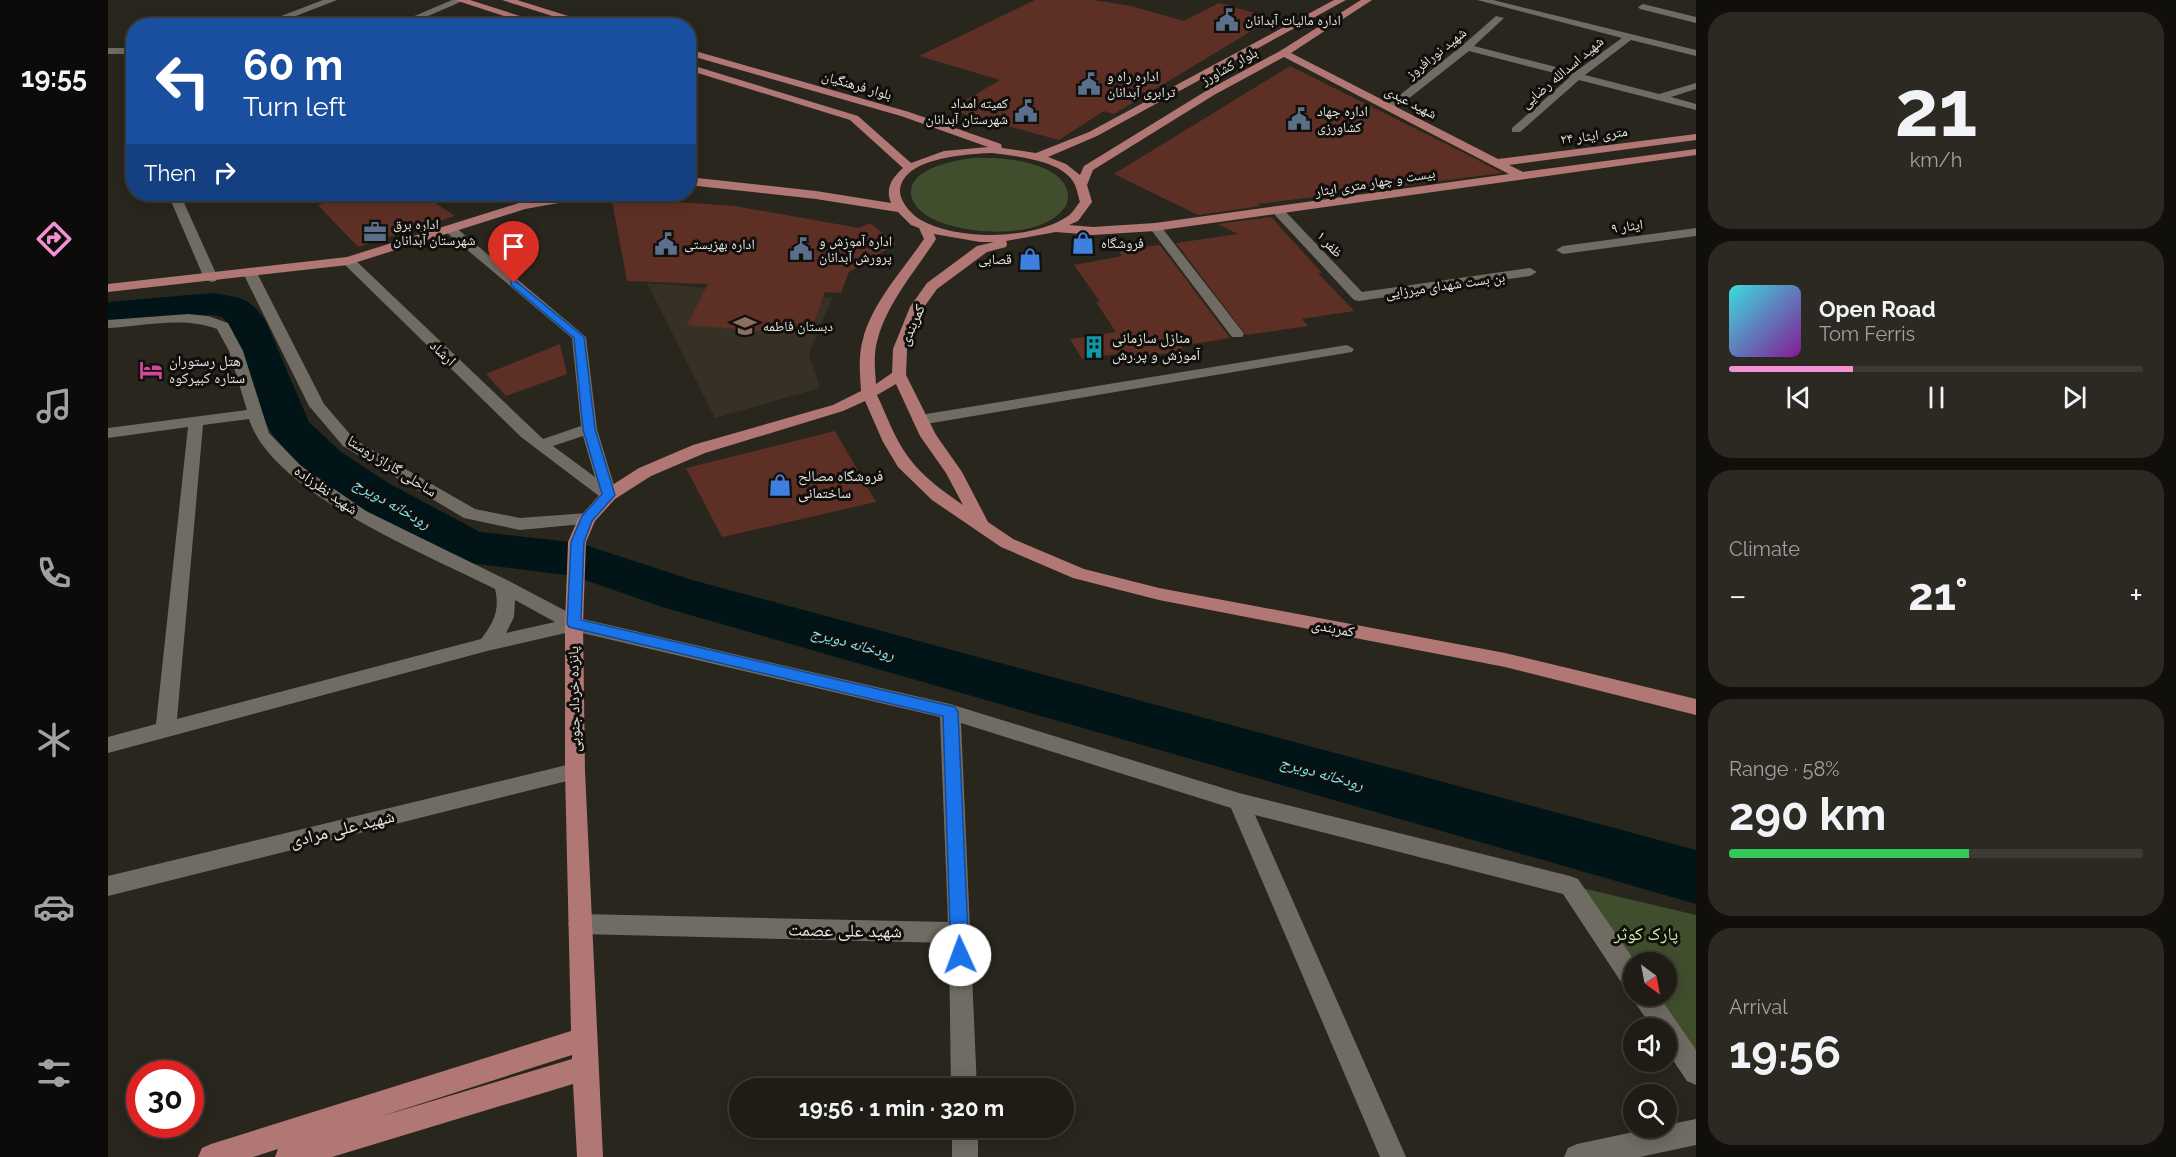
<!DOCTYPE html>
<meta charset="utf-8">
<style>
body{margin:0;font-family:Raleway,"Noto Naskh Arabic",sans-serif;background:#2c2923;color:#f1f3f6;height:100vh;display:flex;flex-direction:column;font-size:22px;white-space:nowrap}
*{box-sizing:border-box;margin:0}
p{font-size:20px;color:#a1a1a1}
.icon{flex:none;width:33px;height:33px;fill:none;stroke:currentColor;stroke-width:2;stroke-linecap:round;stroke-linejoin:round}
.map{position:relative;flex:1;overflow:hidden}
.drawer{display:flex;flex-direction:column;gap:12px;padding:12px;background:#110f0c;width:480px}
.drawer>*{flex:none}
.hud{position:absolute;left:18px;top:18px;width:570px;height:183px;border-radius:24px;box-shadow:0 3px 15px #0003,0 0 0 2px #3c3a35;background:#1a4fa0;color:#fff;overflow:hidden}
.needle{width:39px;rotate:148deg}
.buttons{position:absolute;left:1515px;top:952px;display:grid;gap:12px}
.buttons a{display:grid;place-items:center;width:54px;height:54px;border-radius:50%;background:#1f1c16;box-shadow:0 3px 15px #0003,0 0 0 2px #3c3a35;font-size:30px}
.speed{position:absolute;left:18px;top:1060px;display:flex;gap:12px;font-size:30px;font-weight:700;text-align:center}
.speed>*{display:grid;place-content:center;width:78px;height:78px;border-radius:50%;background:#1f1c16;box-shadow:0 3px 15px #0003,0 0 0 2px #3c3a35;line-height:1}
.speed .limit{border:9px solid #d22;background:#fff;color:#111}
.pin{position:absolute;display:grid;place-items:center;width:51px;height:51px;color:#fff;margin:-62px -26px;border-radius:50% 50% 50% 0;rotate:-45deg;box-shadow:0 0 6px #0007}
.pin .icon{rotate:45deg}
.me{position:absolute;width:66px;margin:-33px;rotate:358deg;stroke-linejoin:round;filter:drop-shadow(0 0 4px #0008)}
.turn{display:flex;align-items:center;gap:21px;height:126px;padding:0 18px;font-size:27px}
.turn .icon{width:78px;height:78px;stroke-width:2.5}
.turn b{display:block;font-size:42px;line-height:51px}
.then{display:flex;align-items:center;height:57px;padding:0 18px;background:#0003;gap:12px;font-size:22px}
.big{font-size:45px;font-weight:700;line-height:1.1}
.drawer .card{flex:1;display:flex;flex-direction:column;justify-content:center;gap:9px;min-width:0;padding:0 21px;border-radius:24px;background:#2c2923}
.drawer .dial{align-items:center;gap:0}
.dial b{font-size:78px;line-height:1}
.song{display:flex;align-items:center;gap:18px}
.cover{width:72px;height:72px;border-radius:9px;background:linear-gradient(135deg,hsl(180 70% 55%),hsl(290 70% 35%))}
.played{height:6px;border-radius:3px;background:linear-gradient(90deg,#f391d5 30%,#3c3a35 30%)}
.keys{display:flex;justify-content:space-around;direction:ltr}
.heat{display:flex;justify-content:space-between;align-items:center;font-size:33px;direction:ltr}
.charge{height:9px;border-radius:4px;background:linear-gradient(90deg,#34c759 58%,#3c3a35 0)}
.trip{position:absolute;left:621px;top:1078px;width:345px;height:60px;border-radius:30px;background:#1f1c16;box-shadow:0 3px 15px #0003,0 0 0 2px #3c3a35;font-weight:700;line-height:60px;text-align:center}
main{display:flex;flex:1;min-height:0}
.tab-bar{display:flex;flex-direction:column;width:108px;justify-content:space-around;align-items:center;background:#0c0b09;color:#a1a1a1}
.tab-bar .icon{width:42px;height:42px}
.tab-bar .on{color:#f391d5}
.tab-bar b{font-size:27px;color:#f1f3f6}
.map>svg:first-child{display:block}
.built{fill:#363124}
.green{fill:#414e2e}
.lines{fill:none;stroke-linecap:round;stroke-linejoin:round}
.river{fill:#011417;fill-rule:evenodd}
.building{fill:#5e3025}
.minor{fill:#706c63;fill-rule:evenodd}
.major{fill:#b17774;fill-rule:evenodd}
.route{fill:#1a73e8;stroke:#114b97;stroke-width:1.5}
.labels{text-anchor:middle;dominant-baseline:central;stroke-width:6;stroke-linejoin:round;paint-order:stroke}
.far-poi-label{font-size:14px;fill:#e8e6e1;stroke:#100f0c;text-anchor:start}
.far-street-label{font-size:14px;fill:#e8e6e1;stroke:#100f0c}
.street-label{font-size:15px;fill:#e8e6e1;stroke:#100f0c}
.poi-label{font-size:15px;fill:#e8e6e1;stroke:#100f0c;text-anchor:start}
.water-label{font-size:16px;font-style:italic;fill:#7ee8f6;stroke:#100f0c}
.near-street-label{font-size:18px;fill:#e8e6e1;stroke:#100f0c}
.near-park-label{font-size:18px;fill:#cdeda5;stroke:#100f0c}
</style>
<main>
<nav class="tab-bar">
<b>19:55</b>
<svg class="icon on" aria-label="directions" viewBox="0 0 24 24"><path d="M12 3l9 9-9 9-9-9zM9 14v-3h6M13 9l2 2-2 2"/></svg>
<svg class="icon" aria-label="music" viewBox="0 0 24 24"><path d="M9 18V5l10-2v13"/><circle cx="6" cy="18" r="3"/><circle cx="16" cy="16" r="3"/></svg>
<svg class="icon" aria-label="phone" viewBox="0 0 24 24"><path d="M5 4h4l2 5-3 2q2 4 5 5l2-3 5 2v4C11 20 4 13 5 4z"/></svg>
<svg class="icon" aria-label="climate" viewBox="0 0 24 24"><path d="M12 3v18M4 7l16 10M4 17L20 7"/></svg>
<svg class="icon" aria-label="car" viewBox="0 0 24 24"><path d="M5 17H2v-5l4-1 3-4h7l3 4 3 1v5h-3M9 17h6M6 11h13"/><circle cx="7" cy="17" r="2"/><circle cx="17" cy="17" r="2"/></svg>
<svg class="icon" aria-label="filters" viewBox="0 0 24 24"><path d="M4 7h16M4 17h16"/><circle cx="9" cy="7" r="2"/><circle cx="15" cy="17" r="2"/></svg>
</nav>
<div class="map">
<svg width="1588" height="1157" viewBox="0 0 1588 1157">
<rect width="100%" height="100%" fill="#29261e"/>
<!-- built -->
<path class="built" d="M 539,283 L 724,298 L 701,354 L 712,388 L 607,418 Z"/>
<!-- green -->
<path class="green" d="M 864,158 C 890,157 949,160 959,190 C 961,196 960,202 957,207 C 934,241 855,235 823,218 C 814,213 805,205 803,195 C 800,168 846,161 864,158 Z
M 1474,888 L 1588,915 L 1588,1067 L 1543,996 L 1558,996 L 1558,963 L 1526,963 Z"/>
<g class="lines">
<!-- river -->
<path class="river" d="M 104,293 C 134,298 141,296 158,322 L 201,422 L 233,452 L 282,484 L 372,532 L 471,543 L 584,580 L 1588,850 L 1588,904 L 554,607 L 466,576 L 362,563 L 345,559 C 283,524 201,488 160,428 L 121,325 L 114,317 L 104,315 L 0,326 L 0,302 Z"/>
</g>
<!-- building -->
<path class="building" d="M 927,0 L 985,0 L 1023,6 L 1076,21 L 1111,3 L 1165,18 L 1006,114 L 996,111 L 951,140 L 841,110 L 892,80 L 811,56 Z
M 1182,66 L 1368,159 L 1394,173 L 1150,204 L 1152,206 L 1090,215 L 1006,174 Z
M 245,194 L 313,194 L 347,216 L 250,247 L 210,205 Z
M 568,196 L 567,202 L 627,206 L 751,228 L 762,223 L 788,244 L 741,272 L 733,293 L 717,292 L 701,335 L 579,325 L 600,284 L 519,281 L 504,201 Z
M 1163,217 L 1214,273 L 1210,273 L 1246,311 L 1194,319 L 1200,326 L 1138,335 L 1068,243 L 1130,234 L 1110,224 Z
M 1052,245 L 1122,338 L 1073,346 L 1076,351 L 1025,358 L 1021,352 L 974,359 L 962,339 L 1008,332 L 988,302 L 992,302 L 966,265 L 1014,256 L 1011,252 L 1018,251 L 1016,249 Z
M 452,344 L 459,374 L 398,396 L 378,374 Z
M 727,431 L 768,502 L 614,537 L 578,468 Z"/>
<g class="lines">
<!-- minor -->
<path class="minor" d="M 215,0 L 229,0 L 162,26 L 147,26 Z
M 344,0 L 357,0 L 297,26 L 283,26 Z
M 1369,0 L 1385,0 L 1588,50 L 1588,56 L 1523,40 L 1477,75 L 1551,94 L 1588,83 L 1588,89 L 1563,97 L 1588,104 L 1588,110 L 1471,80 L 1412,132 L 1404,132 L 1404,128 L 1462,77 L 1361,51 L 1286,110 L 1278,110 L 1278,106 L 1355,45 L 1388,16 L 1396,18 L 1366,46 L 1467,72 L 1514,38 Z
M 1535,4 L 1588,17 L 1588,23 L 1532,9 L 1530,7 Z
M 0,48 L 26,48 L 26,54 L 0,54 Z
M 60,194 L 72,194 L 110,278 L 108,281 L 103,282 L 96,278 Z
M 1171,208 L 1175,209 L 1254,292 L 1422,268 L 1429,272 L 1422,276 L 1251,301 L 1246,300 L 1167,215 L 1165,212 L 1167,209 Z
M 1047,223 L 1051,224 L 1134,331 L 1136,334 L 1134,337 L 1124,337 L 1041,227 Z
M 342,225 L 346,226 L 478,337 L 489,429 L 509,495 L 507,499 L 495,499 L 413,437 L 233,261 L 240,257 L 245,258 L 435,439 L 473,426 L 464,338 L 338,232 L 336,229 ZM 475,436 L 487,477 L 445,446 Z
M 1588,228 L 1588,236 L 1455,254 L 1448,250 L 1455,246 Z
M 142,269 L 149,273 L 216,404 L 247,440 L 367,509 L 412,518 L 479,513 L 485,515 L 488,519 L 485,523 L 412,530 L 356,518 L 235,446 L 201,406 L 135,273 Z
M 80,314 L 100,316 L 120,323 L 135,351 L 161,433 L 193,466 L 258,511 L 401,581 L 471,618 L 842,704 L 1131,793 L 1462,876 L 1470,879 L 1528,963 L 1526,963 L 1526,991 L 1517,988 L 1455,894 L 1147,815 L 1298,1157 L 1272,1157 L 1123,808 L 853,723 L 869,1089 L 843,1089 L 841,943 L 472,934 L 464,931 L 460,924 L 464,917 L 472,914 L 840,922 L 832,717 L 466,631 L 379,651 L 0,753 L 0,737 L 48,724 L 80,427 L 0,438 L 0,428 L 139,410 L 121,351 L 109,329 C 76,316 35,326 0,328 L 0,320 ZM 141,419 C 164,493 320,555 387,589 C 392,610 386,622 373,639 L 69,719 L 95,425 ZM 407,600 L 447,622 L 398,633 L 406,617 Z
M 1239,345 L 1246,349 L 1244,352 L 812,425 L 804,420 L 812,415 Z
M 467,763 L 474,765 L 477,771 L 474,777 L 467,779 L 0,896 L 0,876 Z
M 1526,994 L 1551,996 L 1588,1050 L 1588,1085 L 1579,1081 L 1558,1050 L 1558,1029 L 1545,1029 L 1528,1004 Z
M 1588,1119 L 1588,1145 L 1532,1157 L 1456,1157 L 1460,1148 L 1469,1144 L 1544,1128 L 1558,1128 L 1558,1125 Z
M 844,1128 L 870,1128 L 870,1157 L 844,1157 Z"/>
<!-- major -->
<path class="major" d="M 347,0 L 362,0 L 443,26 L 427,26 Z
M 394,0 L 409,0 L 492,26 L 476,26 Z
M 1226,0 L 1238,0 L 989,136 L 940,157 L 958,164 L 972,175 L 976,166 L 1098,91 L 1172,51 L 1253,0 L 1264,0 L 1183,53 L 1390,159 L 1588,134 L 1588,140 L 1401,165 L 1415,172 L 1588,149 L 1588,155 L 1047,231 L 985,235 L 948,232 L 898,241 L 899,244 L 898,247 L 879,252 L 829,289 L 816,307 L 799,349 L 798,375 L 828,435 L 854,472 L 880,522 L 905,539 L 976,569 L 1051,588 L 1397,653 L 1588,699 L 1588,715 L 1397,667 L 1051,600 L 965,578 L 893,547 L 824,500 L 790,467 L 775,442 L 757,401 L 735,411 L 597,453 L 543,476 L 507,499 L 487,521 L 478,542 L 475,624 L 477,771 L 495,1157 L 469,1157 L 465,1084 L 224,1157 L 167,1157 L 170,1149 L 145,1157 L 90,1157 L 94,1148 L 103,1144 L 463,1031 L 457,771 L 457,624 L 460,542 L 470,519 L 495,491 L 531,468 L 585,445 L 725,405 L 753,391 C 752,374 750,356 755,339 C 764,303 795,270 816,239 L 811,228 L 803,225 L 790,212 L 708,199 L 580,185 L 580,177 L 708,191 L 783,203 C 777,188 784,178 795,168 L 742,120 L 580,70 L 580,64 L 750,116 L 803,163 L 836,151 L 880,147 L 793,116 L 580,55 L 580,49 L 801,112 L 893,144 L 894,148 L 928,153 L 981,132 ZM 1176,57 L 1401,174 L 1047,223 L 985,227 L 961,225 L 970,221 L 984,202 L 979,185 L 985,170 L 1106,95 ZM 884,153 C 907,156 954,160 966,183 C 969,188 970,196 972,202 C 968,206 965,213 960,216 C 926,240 849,241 813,220 C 804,215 792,202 792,191 C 794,157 860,154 884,153 ZM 826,234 L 872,242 L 886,242 L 869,246 L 819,283 L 802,307 L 785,349 L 784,373 L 768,384 C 767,369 765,353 770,338 C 780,302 808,270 828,239 ZM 788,384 L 812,436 L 838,473 L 855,505 C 836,492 815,477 801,458 C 787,440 779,416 769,395 ZM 464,1055 L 464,1059 L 271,1117 Z
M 462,194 L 485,194 L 479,198 L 417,209 L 240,265 L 0,292 L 0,284 L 239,257 L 411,203 Z"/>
</g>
<!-- route -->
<path class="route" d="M 406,280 L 476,337 L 487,429 L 507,495 L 484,521 L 476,542 L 473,620 L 847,707 L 850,712 L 861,955 L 859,961 L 852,963 L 846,961 L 843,955 L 835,716 L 461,627 L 459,624 L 463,542 L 474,516 L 494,494 L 475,429 L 466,338 L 403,285 L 403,281 Z"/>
<!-- icons -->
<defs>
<g id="civic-bare" transform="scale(1.8)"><path d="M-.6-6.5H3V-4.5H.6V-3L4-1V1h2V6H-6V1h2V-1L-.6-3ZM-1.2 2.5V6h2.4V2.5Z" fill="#5c6f8a" stroke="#100f0c" stroke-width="2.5" paint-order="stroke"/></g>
<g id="office-bare" transform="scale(1.8)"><path d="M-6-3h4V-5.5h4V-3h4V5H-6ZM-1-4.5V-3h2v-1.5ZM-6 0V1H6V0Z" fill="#5c6f8a" stroke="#100f0c" stroke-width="2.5" paint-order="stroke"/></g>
<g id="shop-bare" transform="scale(1.8)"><path d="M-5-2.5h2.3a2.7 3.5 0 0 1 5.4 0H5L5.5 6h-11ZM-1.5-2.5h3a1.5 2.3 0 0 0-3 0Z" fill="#3f7fe0" stroke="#100f0c" stroke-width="2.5" paint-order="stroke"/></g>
<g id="school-bare" transform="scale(1.8)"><path d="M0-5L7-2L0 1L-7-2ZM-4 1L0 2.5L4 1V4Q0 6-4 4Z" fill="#8d6e63" stroke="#100f0c" stroke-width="2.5" paint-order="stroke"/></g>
<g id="building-bare" transform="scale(1.8)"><path d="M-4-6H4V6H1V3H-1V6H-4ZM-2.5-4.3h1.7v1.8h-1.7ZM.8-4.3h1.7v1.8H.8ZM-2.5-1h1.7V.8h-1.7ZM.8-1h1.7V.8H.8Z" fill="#0f9aa8" stroke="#100f0c" stroke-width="2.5" paint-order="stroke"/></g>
<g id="hotel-bare" transform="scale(1.8)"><path d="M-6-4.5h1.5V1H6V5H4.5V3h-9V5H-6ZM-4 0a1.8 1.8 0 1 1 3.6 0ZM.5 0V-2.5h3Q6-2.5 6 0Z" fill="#d1479c" stroke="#100f0c" stroke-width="2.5" paint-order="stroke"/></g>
</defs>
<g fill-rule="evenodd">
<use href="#civic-bare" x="1119" y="20"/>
<use href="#civic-bare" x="981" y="84"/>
<use href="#civic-bare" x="918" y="111"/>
<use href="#civic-bare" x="1191" y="119"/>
<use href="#office-bare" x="267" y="232"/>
<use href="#shop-bare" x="975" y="243"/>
<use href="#civic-bare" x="558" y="244"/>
<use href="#civic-bare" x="693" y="249"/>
<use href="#shop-bare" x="922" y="259"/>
<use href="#school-bare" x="637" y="326"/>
<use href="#building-bare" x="986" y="347"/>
<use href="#hotel-bare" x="43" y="370"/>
<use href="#shop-bare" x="672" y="485"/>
</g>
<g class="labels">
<!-- far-poi labels -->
<g class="far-poi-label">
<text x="1137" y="20">اداره مالیات آبدانان</text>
<text x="999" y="76">اداره راه و<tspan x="999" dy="16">ترابری آبدانان</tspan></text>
<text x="900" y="103" text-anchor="end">کمیته امداد<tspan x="900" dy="16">شهرستان آبدانان</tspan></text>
<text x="1209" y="111">اداره جهاد<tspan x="1209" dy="16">کشاورزی</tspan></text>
<text x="285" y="224">اداره برق<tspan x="285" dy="16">شهرستان آبدانان</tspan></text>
<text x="711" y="241">اداره آموزش و<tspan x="711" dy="16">پرورش آبدانان</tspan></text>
<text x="993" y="243">فروشگاه</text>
<text x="576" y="244">اداره بهزیستی</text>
<text x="904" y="259" text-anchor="end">قصابی</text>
<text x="655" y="326">دبستان فاطمه</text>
</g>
<!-- far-street labels -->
<g class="far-street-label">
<text transform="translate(1328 53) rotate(-39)">شهید نورافروز</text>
<text transform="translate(1121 66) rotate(-29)">بلوار کشاورز</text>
<text transform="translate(1454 72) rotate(-40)">شهید اسدالله رضایی</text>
<text transform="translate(749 85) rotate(16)">بلوار فرهنگیان</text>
<text transform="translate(1303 102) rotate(27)">شهید عبدی</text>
<text transform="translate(1486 135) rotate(-7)">۲۴ متری ایثار</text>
<text transform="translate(1267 182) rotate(-9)">بیست و چهار متری ایثار</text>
<text transform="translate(1519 226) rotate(-8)">ایثار ۹</text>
<text transform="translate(1222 244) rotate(47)">ظفر ۱</text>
<text transform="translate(1337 285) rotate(-8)">بن بست شهدای میرزایی</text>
</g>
<!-- street labels -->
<g class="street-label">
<text transform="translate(804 325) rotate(-66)">کمربندی</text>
<text transform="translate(335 353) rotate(44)">ارشاد</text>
<text transform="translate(284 466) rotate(32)">ساحلی گاراژ روستا</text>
<text transform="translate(218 490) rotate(35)">شهید نظرزاده</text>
<text transform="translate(1225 628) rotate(11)">کمربندی</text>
<text transform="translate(466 699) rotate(-91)">پانزده خرداد جنوبی</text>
</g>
<!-- poi labels -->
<g class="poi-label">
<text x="1004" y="338">منازل سازمانی<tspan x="1004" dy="17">آموزش و پر.رش</tspan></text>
<text x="61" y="361">هتل رستوران<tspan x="61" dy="17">ستاره کبیرکوه</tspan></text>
<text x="690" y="476">فروشگاه مصالح<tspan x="690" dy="17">ساختمانی</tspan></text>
</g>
<!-- water labels -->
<g class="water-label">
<text transform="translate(284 503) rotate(30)">رودخانه دویرج</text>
<text transform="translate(745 643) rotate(16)">رودخانه دویرج</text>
<text transform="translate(1214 773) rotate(16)">رودخانه دویرج</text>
</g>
<!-- near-street labels -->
<g class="near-street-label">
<text transform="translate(234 828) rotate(-14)">شهید علی مرادی</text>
<text transform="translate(737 930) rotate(1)">شهید علی عصمت</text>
</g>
<!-- near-park labels -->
<g class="near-park-label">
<text x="1538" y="933">پارک کوثر</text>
</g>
</g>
</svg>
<div class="buttons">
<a><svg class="needle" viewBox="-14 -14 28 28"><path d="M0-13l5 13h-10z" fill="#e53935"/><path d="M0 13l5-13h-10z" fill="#a1a1a1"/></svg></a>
<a><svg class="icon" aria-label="sound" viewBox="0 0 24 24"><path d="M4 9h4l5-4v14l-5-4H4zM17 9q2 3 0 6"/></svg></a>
<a><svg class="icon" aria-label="search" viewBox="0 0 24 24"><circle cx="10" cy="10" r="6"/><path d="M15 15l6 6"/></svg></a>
</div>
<div class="speed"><div class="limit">30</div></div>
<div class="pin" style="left:406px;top:283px;background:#d93025"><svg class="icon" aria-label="arrive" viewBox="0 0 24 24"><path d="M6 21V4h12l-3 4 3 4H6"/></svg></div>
<svg class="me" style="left:852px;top:955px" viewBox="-20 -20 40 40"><circle r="19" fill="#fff"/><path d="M0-13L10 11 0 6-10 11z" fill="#1a73e8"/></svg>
<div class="trip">19:56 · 1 min · 320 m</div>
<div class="hud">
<div class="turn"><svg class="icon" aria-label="left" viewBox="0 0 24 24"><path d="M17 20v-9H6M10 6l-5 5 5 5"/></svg><div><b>60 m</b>Turn left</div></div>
<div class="then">Then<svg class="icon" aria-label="right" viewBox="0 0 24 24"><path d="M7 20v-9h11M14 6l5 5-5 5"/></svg></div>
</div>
</div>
<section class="drawer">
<div class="card dial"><b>21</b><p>km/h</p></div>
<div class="card">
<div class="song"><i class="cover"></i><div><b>Open Road</b><p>Tom Ferris</p></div></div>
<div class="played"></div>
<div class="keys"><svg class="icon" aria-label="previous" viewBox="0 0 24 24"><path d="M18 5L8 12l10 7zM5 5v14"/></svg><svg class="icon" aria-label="pause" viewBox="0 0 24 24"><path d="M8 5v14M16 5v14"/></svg><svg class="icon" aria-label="next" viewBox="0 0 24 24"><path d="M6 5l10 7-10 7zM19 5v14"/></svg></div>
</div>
<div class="card"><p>Climate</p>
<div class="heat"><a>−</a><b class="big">21°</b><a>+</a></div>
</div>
<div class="card"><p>Range · 58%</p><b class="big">290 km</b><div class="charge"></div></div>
<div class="card"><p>Arrival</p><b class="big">19:56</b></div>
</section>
</main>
